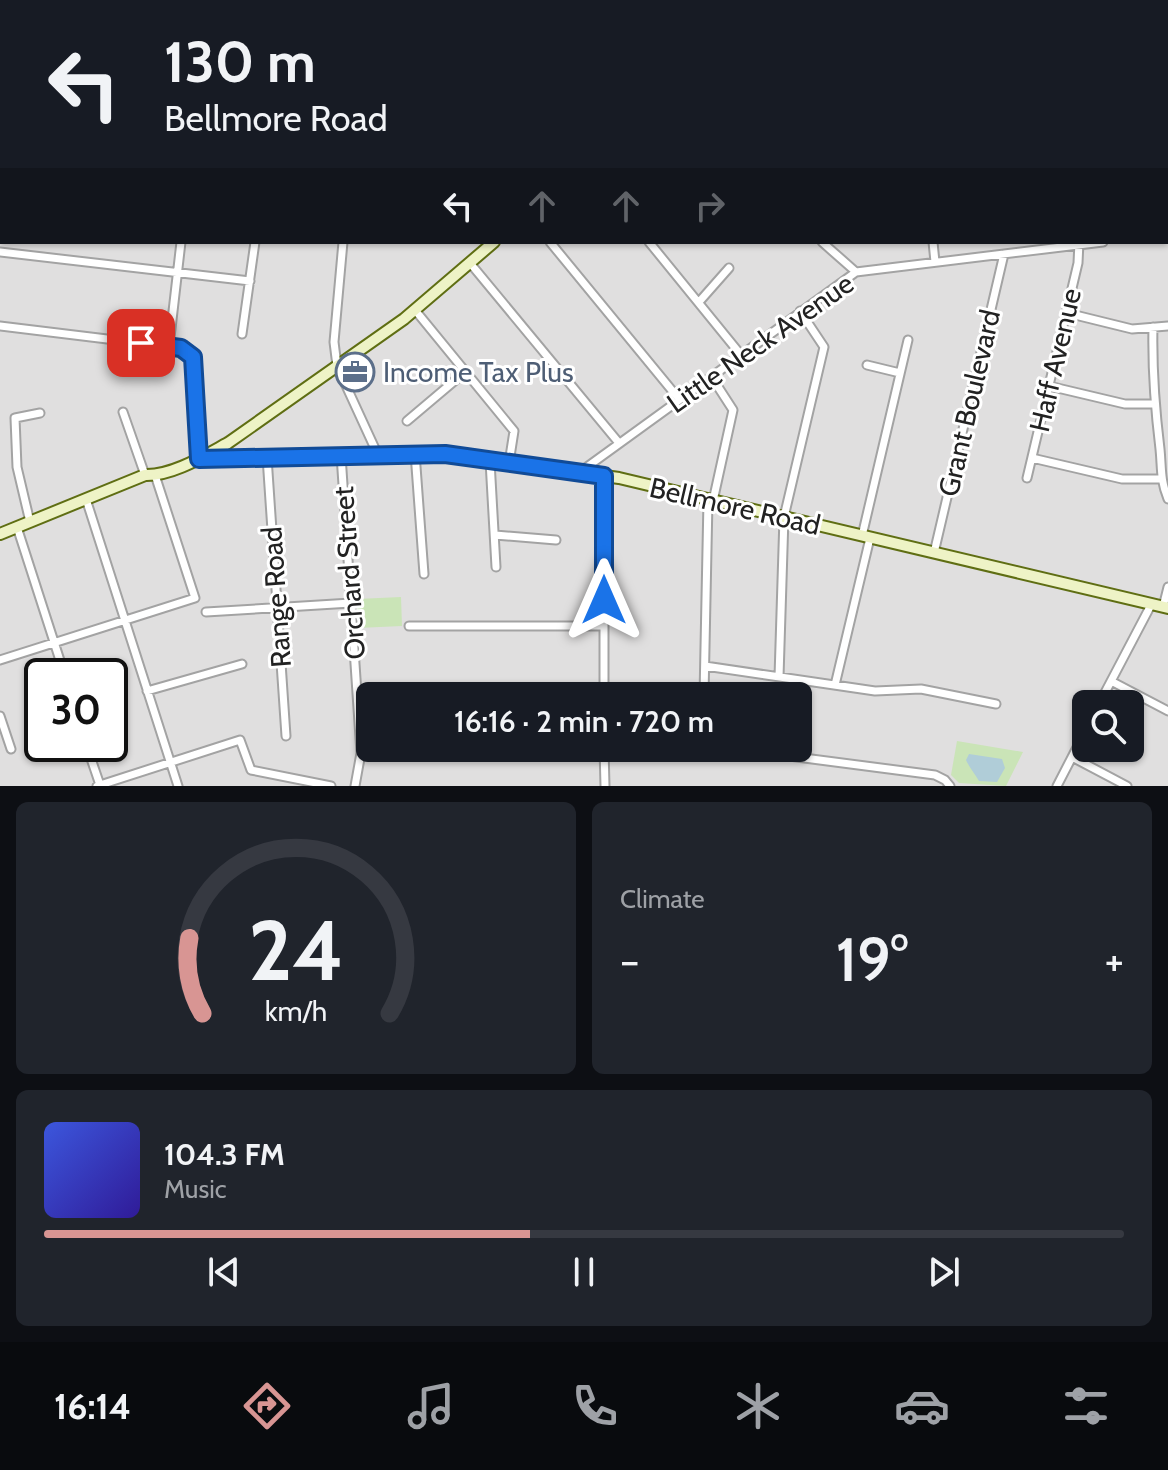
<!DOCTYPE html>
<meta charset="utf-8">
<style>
body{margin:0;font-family:Cabin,sans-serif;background:#20242c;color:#f1f3f6;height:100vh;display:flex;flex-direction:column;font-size:30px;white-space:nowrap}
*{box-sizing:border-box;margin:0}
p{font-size:26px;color:#9ea1a6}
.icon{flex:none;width:44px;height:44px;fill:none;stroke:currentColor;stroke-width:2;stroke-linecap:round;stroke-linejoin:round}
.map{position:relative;height:786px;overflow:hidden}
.drawer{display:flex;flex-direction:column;gap:16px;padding:16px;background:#0d0f14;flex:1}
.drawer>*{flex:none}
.guide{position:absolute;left:0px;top:0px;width:1168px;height:244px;box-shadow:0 2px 6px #0004;background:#171b24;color:#f1f3f6;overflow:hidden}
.tools{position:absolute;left:1072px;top:690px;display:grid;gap:16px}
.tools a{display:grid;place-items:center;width:72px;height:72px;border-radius:12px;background:#171b24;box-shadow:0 2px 6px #0004;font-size:40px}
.speed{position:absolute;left:24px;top:658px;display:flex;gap:16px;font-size:40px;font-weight:700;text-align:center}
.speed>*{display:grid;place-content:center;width:104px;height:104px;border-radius:50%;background:#171b24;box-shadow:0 2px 6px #0004;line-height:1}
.speed .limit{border:4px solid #111;border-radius:12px;background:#fff;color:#111}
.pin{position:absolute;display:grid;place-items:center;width:68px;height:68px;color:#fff;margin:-34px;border-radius:16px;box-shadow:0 4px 12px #0006}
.me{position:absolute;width:88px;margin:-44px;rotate:0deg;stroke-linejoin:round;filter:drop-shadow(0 0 6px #0008)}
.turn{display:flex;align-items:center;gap:28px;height:168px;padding:0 32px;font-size:36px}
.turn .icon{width:104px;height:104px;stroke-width:2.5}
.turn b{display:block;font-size:56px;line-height:68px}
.lanes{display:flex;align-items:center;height:76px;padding:0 32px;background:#0003;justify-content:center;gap:40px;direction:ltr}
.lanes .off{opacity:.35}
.big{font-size:60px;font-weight:600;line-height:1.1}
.drawer .card{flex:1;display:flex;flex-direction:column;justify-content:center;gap:12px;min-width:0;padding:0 28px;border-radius:12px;background:#20242c}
.drawer .dial{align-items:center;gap:0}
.dial svg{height:208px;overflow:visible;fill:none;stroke:#363941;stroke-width:7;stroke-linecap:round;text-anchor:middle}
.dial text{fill:#f1f3f6;stroke:none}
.song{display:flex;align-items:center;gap:24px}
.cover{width:96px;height:96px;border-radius:12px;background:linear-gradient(135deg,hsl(230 70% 55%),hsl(250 70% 35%))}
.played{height:8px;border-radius:4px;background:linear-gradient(90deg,#d89593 45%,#363941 45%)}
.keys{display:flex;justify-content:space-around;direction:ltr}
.heat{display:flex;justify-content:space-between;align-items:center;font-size:44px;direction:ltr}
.drawer .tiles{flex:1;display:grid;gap:16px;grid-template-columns:1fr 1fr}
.card:last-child{grid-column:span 2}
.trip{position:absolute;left:356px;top:682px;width:456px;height:80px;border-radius:12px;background:#171b24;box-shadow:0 2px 6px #0004;font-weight:600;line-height:80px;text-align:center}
.menu{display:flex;height:128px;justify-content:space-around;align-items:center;background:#090b0e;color:#9ea1a6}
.menu .icon{width:56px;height:56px}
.menu .on{color:#d89593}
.menu b{font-size:36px;color:#f1f3f6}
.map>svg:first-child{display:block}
.residential{fill:#e0dfdf;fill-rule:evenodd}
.commercial{fill:#efdddc}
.education{fill:#fbfce8}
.grass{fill:#cae4b7}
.water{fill:#b0cdd8}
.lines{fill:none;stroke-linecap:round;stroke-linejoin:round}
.minor-casing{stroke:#a3a3a3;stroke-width:11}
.secondary-casing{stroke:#5f6e13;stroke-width:14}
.minor{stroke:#fff;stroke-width:7}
.secondary{stroke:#eef3c6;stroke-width:10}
.route-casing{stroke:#114b97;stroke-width:20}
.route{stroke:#1a73e8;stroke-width:14}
.labels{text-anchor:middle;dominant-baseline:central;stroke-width:6;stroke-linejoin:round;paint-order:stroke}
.street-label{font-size:28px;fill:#222;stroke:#fff}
.service-label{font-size:28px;fill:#4e5e75;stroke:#fff;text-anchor:start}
</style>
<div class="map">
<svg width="1168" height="786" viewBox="0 0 1168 786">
<rect width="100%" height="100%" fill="#f1efea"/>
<!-- residential -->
<path class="residential" d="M 0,0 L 1070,0 L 1070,2 L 2,2 L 2,242 L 1166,242 L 1166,164 L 1168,164 L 1168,786 L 0,786 ZM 42,676 L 110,676 L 110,744 L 42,744 ZM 370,696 L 798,696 L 798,748 L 370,748 ZM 1086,704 L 1130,704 L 1130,748 L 1086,748 Z"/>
<!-- commercial -->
<path class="commercial" d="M 637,0 L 890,0 L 891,2 L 637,2 Z
M 1070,0 L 1168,0 L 1168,164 L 1166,2 Z"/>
<!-- education -->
<path class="education" d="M 416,0 L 637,0 L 416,2 Z"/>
<!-- grass -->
<path class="grass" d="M 401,597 L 402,626 L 358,628 L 357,599 Z
M 957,741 L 1023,752 L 1006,786 L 959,783 L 951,775 Z"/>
<!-- water -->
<path class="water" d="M 969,754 L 1002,759 L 1005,768 L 997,782 L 979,781 C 975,774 969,767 966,760 Z"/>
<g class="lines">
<!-- minor casing -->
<g class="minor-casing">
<path id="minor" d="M 1069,0 L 1069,2
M 57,2 L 57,0
M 209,2 L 209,0
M 283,2 L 284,0
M 364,2 L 364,0
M 0,28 L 2,29
M 0,103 L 2,103
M 0,177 L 2,177
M 1166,234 L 1168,234
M 343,242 L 334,342 L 337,366 L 377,453
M 550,242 L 679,399
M 649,242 L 741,355
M 822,242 L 856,272
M 933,242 L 935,262
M 0,252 L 250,281
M 470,263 L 619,443
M 699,302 L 729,268
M 415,310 L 514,431 L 509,463
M 1067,313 L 1132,329 L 1168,326
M 0,326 L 181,348 L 190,353 L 195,363 L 199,459
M 1153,327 C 1152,369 1155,408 1160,449 C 1162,469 1160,479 1168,499
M 242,334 L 255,242
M 169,346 L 181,242
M 867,365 L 900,373
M 711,376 L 733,410 L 713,501
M 1049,386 L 1125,404 L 1155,404
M 123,412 L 145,475
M 407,421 L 465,372
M 415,453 L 424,574
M 341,455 L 361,753 L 355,786
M 267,457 L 286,736
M 1032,458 L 1122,479 L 1160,479
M 490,461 L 496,567
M 580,472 L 856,272 L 1103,242
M 604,476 L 604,696
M 1027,478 L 1078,263 L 1079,242
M 86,499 L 178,786
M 30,522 L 17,467 L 15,418 L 40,413
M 17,527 L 65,676
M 495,535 L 556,540
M 862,536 L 908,340
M 934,553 L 1004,254
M 1163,607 L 1168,587
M 206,612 L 351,603
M 409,626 L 604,626
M 0,660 L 195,598 L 155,475
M 705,666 L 875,691 L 921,689 L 996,704
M 779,677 L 784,517 L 824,347 L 800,311
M 1111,681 L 1168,711
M 835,685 L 870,538
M 147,691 L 242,664
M 704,696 L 708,500
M 1099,704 L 1151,605
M 0,716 L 11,749
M 86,744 L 100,785
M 604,748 L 605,786
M 727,748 L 935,775 L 945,780 L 950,786
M 1072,757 L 1127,786
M 97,786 L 240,740 L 251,770 L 331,786
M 1057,786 L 1086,730"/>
</g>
<!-- secondary casing -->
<g class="secondary-casing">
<path id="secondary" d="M 746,2 L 748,0
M 199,459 L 445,454 L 619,478 L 1168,608
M 0,534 L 145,475 C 172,476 204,456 228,443 L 404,319 L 494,242"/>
</g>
<!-- minor -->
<use href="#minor" class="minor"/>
<!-- secondary -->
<use href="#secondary" class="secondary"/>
</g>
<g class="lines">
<!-- route casing -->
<g class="route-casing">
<path id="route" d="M 141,343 L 181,348 L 193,357 L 199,459 L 445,454 L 604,476 L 604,600"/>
</g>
<!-- route -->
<use href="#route" class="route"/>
</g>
<!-- icons -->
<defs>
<g id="office-ring" transform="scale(2)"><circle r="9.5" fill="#fff" stroke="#5c6f8a" stroke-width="1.5"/><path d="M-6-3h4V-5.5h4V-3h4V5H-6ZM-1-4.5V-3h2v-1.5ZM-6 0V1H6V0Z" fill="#5c6f8a"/></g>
</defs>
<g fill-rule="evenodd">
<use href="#office-ring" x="355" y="372"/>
</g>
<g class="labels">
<!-- street labels -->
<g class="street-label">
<text transform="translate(760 343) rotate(-35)">Little Neck Avenue</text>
<text transform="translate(1055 360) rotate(-77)">Haff Avenue</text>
<text transform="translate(969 403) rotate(-77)">Grant Boulevard</text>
<text transform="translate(735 506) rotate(13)">Bellmore Road</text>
<text transform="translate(349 573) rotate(-94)">Orchard Street</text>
<text transform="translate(276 597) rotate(-94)">Range Road</text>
</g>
<!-- service labels -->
<g class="service-label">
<text x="383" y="372">Income Tax Plus</text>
</g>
</g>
</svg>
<div class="tools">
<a><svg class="icon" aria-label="search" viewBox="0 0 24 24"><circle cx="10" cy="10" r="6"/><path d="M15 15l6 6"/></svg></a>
</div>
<div class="speed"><div class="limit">30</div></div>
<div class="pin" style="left:141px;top:343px;background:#d93025"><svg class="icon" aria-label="arrive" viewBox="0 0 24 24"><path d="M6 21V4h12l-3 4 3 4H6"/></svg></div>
<svg class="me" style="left:604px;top:600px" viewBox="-20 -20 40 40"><path d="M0-17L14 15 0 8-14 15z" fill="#1a73e8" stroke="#fff" stroke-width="4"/></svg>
<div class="trip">16:16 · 2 min · 720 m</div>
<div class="guide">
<div class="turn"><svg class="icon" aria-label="left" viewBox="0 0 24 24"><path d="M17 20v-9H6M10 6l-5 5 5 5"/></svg><div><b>130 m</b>Bellmore Road</div></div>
<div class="lanes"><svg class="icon" aria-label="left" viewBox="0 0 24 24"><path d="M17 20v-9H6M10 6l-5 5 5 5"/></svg><svg class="icon off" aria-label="ahead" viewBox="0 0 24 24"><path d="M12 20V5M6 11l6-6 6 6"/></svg><svg class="icon off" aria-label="ahead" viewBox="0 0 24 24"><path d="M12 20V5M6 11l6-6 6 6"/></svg><svg class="icon off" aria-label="right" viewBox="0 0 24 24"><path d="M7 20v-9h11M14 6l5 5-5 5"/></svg></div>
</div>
</div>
<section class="drawer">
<div class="tiles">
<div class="card dial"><svg viewBox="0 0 100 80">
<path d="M14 69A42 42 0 1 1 86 69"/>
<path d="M14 69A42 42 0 0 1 9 40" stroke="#d89593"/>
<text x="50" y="56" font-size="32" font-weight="700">24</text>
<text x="50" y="72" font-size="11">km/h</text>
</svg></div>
<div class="card"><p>Climate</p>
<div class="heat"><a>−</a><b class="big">19°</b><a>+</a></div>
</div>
<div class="card">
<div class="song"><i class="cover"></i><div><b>104.3 FM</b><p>Music</p></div></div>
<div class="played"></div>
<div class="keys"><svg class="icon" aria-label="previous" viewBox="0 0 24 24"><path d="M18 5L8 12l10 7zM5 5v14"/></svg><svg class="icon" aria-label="pause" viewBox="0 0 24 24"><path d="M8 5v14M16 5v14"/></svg><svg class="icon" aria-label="next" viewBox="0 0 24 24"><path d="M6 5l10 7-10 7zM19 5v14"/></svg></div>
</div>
</div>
</section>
<nav class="menu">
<b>16:14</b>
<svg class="icon on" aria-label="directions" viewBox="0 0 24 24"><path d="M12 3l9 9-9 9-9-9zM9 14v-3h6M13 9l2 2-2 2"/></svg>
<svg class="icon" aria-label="music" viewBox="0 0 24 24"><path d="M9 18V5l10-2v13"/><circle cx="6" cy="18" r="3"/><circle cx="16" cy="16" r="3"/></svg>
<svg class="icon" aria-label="phone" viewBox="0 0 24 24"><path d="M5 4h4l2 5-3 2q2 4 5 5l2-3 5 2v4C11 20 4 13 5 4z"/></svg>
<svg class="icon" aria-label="climate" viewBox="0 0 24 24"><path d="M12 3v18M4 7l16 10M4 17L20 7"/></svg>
<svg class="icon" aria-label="car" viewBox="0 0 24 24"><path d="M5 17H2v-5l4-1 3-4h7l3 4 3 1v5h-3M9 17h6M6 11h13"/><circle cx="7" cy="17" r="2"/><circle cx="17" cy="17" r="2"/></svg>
<svg class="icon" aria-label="filters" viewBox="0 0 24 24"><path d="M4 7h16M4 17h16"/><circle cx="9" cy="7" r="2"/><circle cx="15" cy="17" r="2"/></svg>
</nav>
